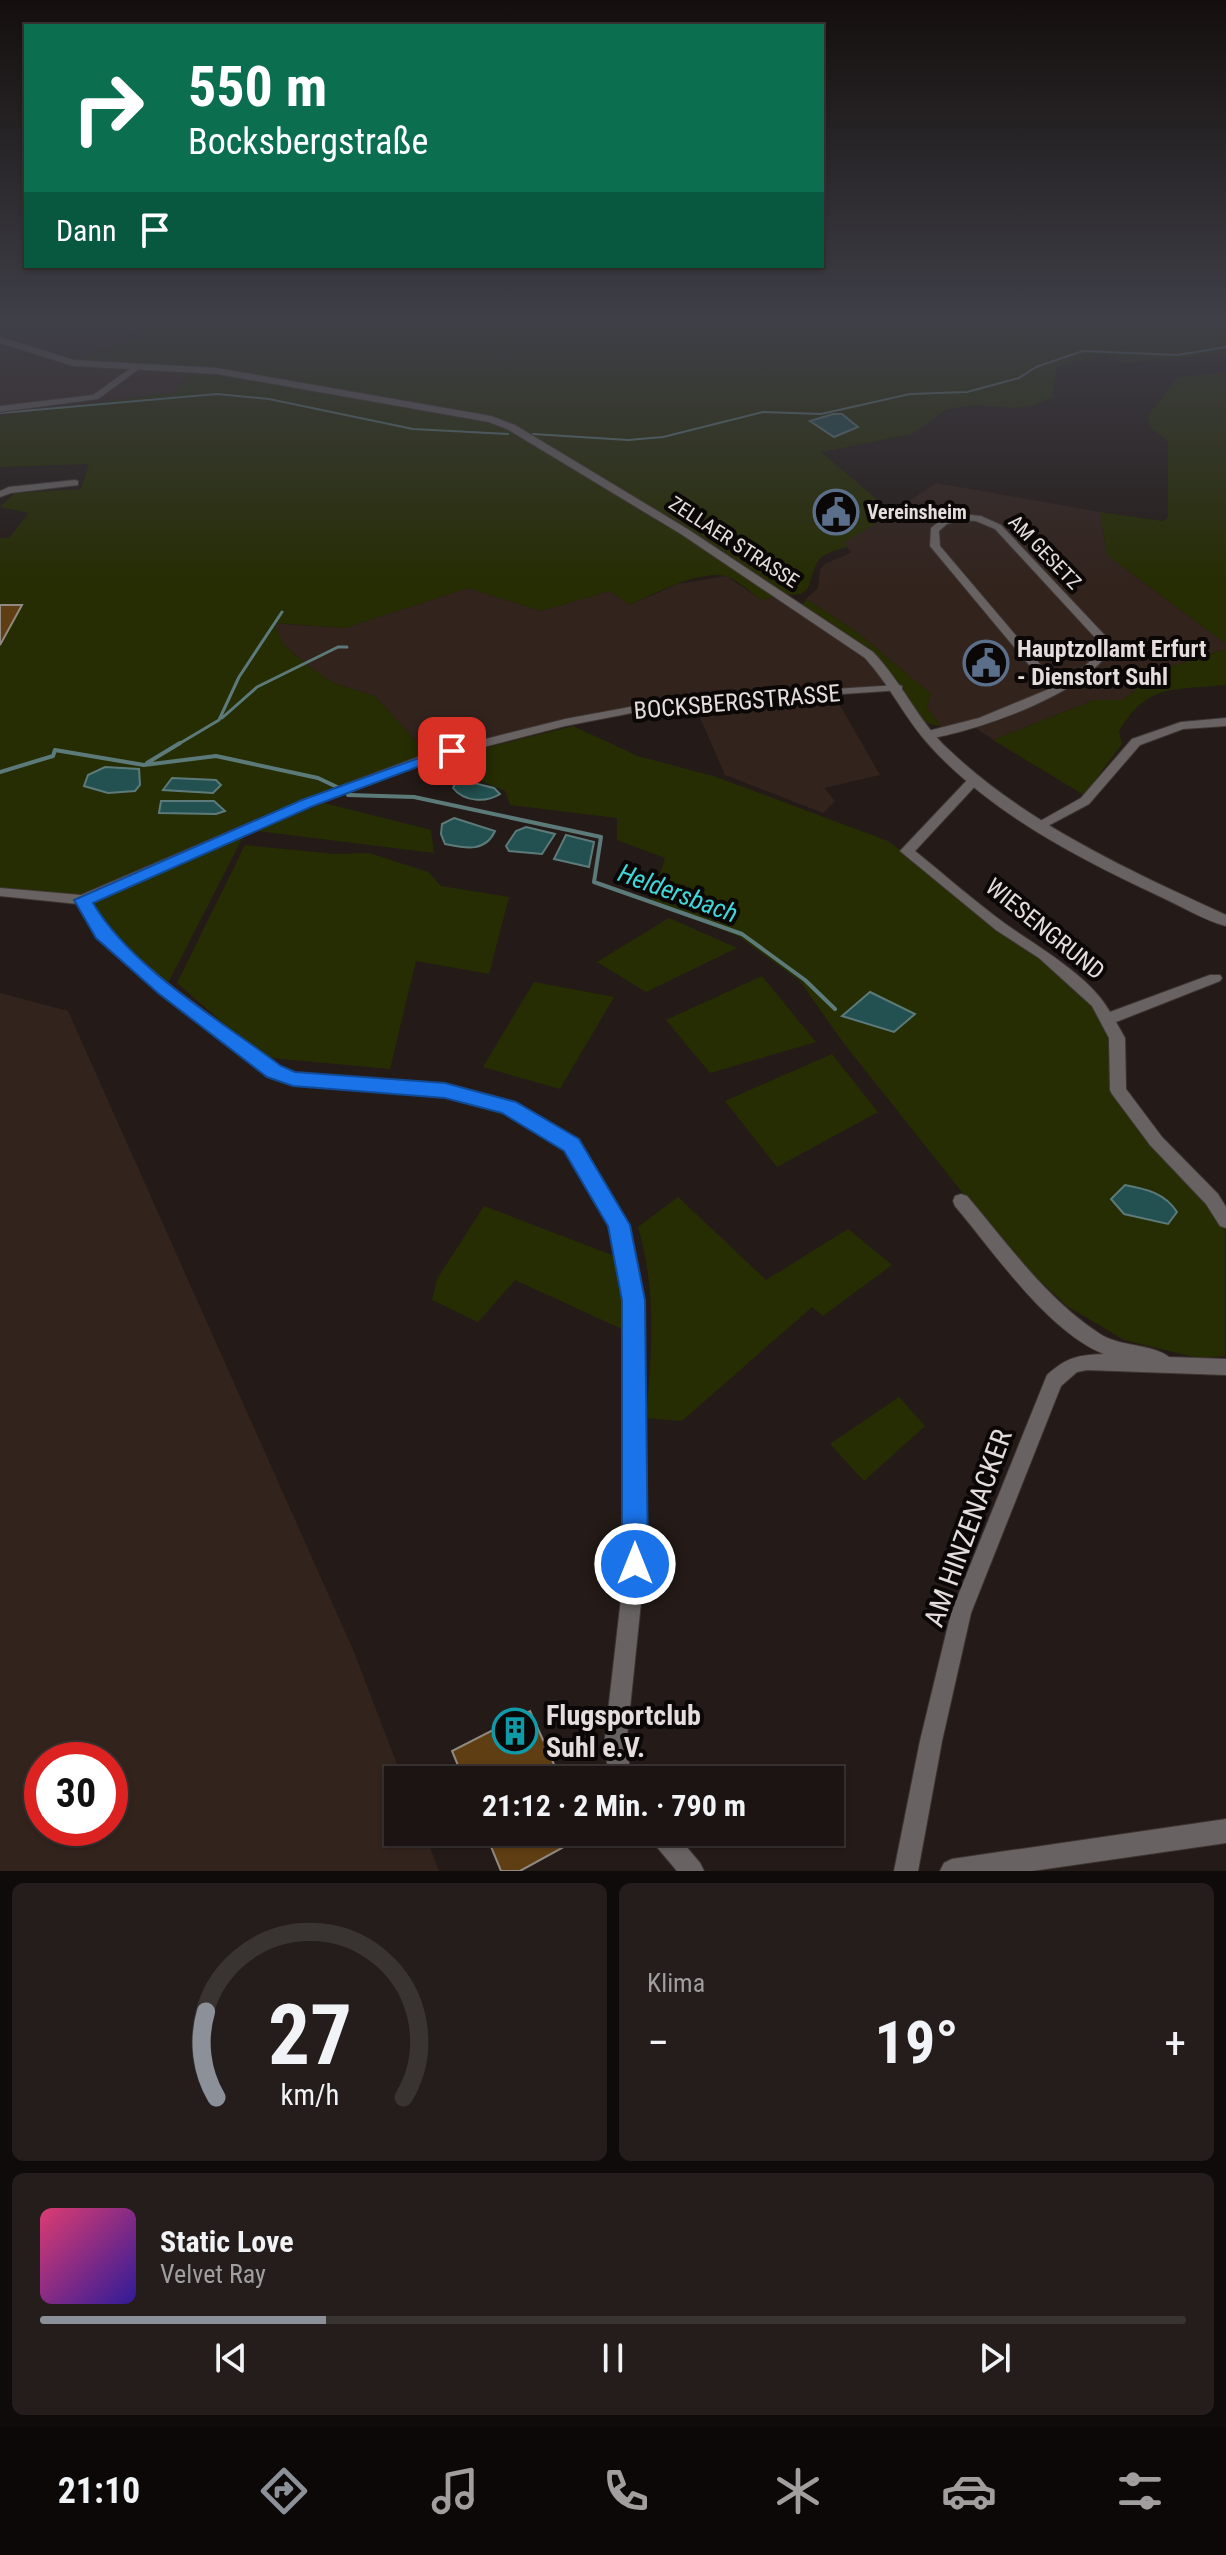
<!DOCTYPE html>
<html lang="de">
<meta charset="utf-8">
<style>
body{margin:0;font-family:"Roboto Condensed",sans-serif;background:#241d1b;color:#f1f3f6;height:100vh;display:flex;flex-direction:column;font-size:30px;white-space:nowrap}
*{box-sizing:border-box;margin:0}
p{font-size:26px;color:#a09e9f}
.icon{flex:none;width:44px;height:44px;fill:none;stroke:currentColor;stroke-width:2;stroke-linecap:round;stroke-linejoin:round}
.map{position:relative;height:1871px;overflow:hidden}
.details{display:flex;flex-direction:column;gap:12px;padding:12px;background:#0f0b0a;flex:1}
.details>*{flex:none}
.hud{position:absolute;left:24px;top:24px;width:800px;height:244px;border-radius:0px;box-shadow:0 2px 6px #0004,0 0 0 2px #393332;background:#0b6e4f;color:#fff;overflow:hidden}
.speed{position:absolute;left:24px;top:1742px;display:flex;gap:16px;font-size:40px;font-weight:700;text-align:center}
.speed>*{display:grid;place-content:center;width:104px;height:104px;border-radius:50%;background:#1b1412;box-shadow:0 2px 6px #0004,0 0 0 2px #393332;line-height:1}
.speed .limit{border:12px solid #d22;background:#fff;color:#111}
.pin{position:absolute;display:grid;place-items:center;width:68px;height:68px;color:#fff;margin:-34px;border-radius:16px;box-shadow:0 4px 12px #0006}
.me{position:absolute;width:88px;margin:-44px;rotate:0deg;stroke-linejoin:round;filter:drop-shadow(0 0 6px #0008)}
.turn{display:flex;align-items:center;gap:28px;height:168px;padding:0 32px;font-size:36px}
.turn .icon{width:104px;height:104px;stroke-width:2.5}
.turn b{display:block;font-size:56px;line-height:68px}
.then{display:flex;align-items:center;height:76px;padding:0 32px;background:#0003;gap:16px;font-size:30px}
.big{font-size:60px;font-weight:700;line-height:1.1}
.details .widget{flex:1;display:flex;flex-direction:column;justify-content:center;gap:12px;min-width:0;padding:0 28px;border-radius:12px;background:#241d1b}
.details .dial{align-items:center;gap:0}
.dial svg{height:208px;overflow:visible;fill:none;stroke:#393332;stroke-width:7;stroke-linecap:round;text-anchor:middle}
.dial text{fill:#f1f3f6;stroke:none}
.song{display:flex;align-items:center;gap:24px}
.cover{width:96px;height:96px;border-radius:12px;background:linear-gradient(135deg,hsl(340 70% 55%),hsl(250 70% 35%))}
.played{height:8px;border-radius:4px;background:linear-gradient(90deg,#8c9099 25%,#393332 25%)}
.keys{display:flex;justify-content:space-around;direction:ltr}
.heat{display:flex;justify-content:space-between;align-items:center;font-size:44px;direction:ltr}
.details .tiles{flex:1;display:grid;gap:12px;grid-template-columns:1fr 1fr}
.widget:last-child{grid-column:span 2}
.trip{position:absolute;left:384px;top:1766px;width:460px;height:80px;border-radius:0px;background:#1b1412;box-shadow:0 2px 6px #0004,0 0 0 2px #393332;font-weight:700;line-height:80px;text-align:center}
.tabs{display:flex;height:128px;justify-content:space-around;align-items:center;background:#0b0807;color:#a09e9f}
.tabs .icon{width:56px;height:56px}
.tabs .current{color:#8c9099}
.tabs b{font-size:36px;color:#f1f3f6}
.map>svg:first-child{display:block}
.built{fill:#32231d;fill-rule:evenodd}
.green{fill:#262d03}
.water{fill:#235050;stroke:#5d7a7a;stroke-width:2}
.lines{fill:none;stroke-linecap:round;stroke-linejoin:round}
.stream-far2{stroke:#5d7a7a;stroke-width:2}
.stream-far1{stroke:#5d7a7a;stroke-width:3}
.stream{stroke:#5d7a7a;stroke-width:4}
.building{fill:#603e13;stroke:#918980;stroke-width:2}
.minor-casing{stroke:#3f3633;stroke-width:2}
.tertiary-casing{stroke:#3f3633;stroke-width:2}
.minor{fill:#686362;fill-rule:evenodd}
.tertiary{fill:#686362;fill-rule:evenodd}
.route{fill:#1a73e8;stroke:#114b97;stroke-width:2}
.labels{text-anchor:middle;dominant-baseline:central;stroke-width:8;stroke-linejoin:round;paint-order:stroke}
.far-poi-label{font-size:20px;font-weight:bold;fill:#e4dddb;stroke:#0a0706;text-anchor:start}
.far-street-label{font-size:20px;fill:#e4dddb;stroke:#0a0706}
.poi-label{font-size:24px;font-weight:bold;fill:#e4dddb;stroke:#0a0706;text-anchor:start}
.street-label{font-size:24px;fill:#e4dddb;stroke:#0a0706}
.water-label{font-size:26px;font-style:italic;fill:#40d7d9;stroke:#0a0706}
.near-street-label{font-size:28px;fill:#e4dddb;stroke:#0a0706}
.near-poi-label{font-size:28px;font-weight:bold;fill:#e4dddb;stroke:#0a0706;text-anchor:start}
</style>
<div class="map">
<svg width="1226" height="1871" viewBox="0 0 1226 1871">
<rect width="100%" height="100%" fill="#241b18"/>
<!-- built -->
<path class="built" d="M 0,320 L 111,320 L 144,335 L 65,365 L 190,371 L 175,392 L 0,416 Z
M 937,483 L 1100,512 L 1107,555 L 1226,644 L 1226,649 L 1160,670 L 1123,700 L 1094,700 L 993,740 L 966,721 L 942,727 L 927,708 L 931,694 L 857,632 L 806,599 L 818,588 L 820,569 L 825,564 L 852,552 L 843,543 Z
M 726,576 L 762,600 L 777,596 L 868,658 L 882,673 L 885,683 L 872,688 L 684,702 L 565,723 L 430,757 L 375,696 L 333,683 L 307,665 L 284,645 L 273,623 L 345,628 L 468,588 L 541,611 L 610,591 L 630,605 L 677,584 Z
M 834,695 L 880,775 L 824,788 L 835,801 L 823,813 L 725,775 L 694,704 Z
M 0,993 L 68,1011 L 354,1652 L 403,1780 L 398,1780 L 398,1832 L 424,1832 L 439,1871 L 0,1871 ZM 42,1760 L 110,1760 L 110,1828 L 42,1828 Z"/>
<!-- green -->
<path class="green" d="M 111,320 L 1226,320 L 1226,354 L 1126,363 L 1102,354 L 1057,367 L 1052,397 L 1035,405 L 1015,408 L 974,405 L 947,409 L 912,434 L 821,452 L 893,513 L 844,543 L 847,547 C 814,556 818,559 808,588 L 801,594 L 786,595 L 696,535 L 692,536 L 502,425 L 687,537 L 777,596 L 762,600 C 751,593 737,579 725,576 C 699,570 653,594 630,605 L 610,591 L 541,611 L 468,588 L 345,628 L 274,623 L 284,645 L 307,665 L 333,683 L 375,696 L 430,757 L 247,829 L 165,989 L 102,934 L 83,900 L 0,892 L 0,538 L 9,538 L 29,513 L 0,507 L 15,493 L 81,489 L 89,464 L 0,467 L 0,416 L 175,392 L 190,371 L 218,369 L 75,361 L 143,336 Z
M 1226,372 L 1226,644 L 1107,555 L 1100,512 L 1162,521 L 1168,518 L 1168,441 L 1150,427 L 1148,416 L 1177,378 Z
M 806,599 L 857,632 L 931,694 L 927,708 L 942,727 L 924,722 L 882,661 L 802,606 Z
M 1226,649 L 1226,685 C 1175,690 1146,683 1119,732 L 1122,744 L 1084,795 L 993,740 L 1094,700 L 1123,700 L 1160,670 Z
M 573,726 L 638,756 L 716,777 L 888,841 L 1041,956 L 1093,1005 L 1111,1038 L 1111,1090 L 1206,1200 L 1225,1229 L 1225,1356 L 1198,1358 L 1124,1340 L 1067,1306 L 1036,1277 L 966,1197 L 842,1041 L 800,981 L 738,936 L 651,902 L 665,858 L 617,840 L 617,818 L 510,805 L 505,791 L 475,778 L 461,754 Z
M 324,803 L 431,830 L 434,853 L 257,831 Z
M 245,845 L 334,854 L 369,853 L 428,872 L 441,886 L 509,897 L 489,974 L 416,961 L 390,1069 L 271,1058 L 238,1036 L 177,983 Z
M 669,918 L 737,948 L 646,992 L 597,962 Z
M 762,976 L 816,1042 L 710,1073 L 666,1020 Z
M 534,982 L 614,997 L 560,1089 L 483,1067 Z
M 832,1054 L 878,1112 L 777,1167 L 725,1101 Z
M 678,1197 L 766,1280 L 848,1229 L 892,1265 L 823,1316 L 812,1307 L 682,1421 L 646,1418 C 652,1350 657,1293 638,1227 Z
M 484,1206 L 617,1257 L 624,1330 L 515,1280 L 478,1322 L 432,1300 L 437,1279 Z
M 899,1397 L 925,1426 L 864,1481 L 830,1444 Z"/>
<!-- water -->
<path class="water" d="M 833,414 L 842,414 L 858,427 L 834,437 L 810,421 Z
M 105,767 L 139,769 L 140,785 L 135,791 L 108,793 L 84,786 L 88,775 Z
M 172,778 L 216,780 L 221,785 L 213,793 L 163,790 Z
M 457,779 L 494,788 L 500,794 C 486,803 464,802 453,788 Z
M 161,801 L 214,801 L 225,811 L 216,814 L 159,813 Z
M 454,818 L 495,831 C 485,853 465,848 445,844 L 441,834 L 442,824 Z
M 526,827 L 555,834 L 542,854 L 509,851 L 506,846 L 516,831 Z
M 566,835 L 594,842 L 589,867 L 554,859 Z
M 870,992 L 915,1014 L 894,1032 L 842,1016 Z
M 1125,1185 C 1146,1189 1165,1193 1177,1212 L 1168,1224 L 1124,1214 L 1111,1199 Z"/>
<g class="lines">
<!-- stream-far2 -->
<path class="stream-far2" d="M 0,413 L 217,394 L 269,399 L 413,429 L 508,434
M 533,434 L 628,440 L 663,437 L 763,412 L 821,414 L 910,394 L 967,392 L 1019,378 L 1036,367 L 1083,351 L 1177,355 L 1226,347"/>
<!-- stream-far1 -->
<path class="stream-far1" d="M 222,718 L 257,687 L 338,647 L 347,647
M 177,745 L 219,720 L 239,677 L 282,612"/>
<!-- stream -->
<path class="stream" d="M 147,763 L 180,743
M 0,772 L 53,756 L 55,750 L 144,765 L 216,756 L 318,778 L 337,787
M 348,795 L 414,797 L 601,837 L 594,882 L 742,934 L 805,980 L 835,1009"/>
</g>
<!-- building -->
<path class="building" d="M 0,605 L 22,605 L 0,645 Z
M 530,1711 L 561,1780 L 464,1780 L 452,1751 Z
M 485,1832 L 591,1832 L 520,1871 L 501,1871 Z"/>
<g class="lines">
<!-- minor casing -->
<g class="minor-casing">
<path id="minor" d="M 135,365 L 142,367 L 98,399 L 0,412 L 0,406 L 93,395 Z
M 75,480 L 78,481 L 78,485 L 11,493 L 0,497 L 0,491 L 9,487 Z
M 961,514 L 981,516 L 1001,525 L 1113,644 C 1092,693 978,730 928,739 L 924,738 L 924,732 L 979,718 L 1049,689 L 930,546 L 931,528 L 941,520 ZM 961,520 L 976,521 L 995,529 L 1101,644 C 1093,663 1075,675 1057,684 L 940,546 L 939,531 L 947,524 Z
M 898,685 L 902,686 L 902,690 L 673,705 L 565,726 L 434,760 L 311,806 L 91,902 L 107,931 L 170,985 L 279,1067 L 295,1074 L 445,1085 L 514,1104 L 578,1141 L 627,1225 L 642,1300 L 645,1564 L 626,1746 L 632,1780 L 610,1780 L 604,1746 L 625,1564 L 624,1300 L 611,1226 L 566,1149 L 503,1112 L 445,1097 L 293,1085 L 269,1075 L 160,993 L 97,937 L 78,904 L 0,896 L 0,888 L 81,895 L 303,800 L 426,754 L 565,719 L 673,699 Z
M 1226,718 L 1226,726 L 1183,729 L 1140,745 L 1089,804 L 1044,828 L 1034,828 L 1033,825 L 1081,798 L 1132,739 L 1181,722 Z
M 975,775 L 981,779 L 979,782 L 915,851 C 945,875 975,902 1007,925 C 1040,948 1091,977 1110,1012 L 1210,975 L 1220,975 L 1222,978 L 1220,981 L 1116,1022 L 1125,1038 L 1126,1089 L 1162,1137 L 1218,1194 L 1226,1207 L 1226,1228 L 1220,1226 L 1206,1204 L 1150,1145 L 1112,1094 L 1110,1090 L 1109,1038 L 1092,1006 L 1039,958 L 996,930 L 900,851 L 971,776 Z
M 961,1194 L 967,1196 C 1008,1244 1046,1299 1100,1334 C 1120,1347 1153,1344 1169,1357 L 1226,1359 L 1226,1375 L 1087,1370 L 1077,1372 L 1061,1386 L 971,1613 L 942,1741 L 918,1871 L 894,1871 L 920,1741 L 951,1613 L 1047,1375 C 1067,1357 1078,1355 1104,1354 C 1047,1331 994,1252 955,1206 L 953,1201 L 955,1196 Z
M 1226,1819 L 1226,1843 L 1032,1871 L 940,1871 L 944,1863 L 952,1859 Z
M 647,1832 L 674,1832 L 700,1863 L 704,1871 L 677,1871 L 651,1840 Z"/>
</g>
<!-- tertiary casing -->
<g class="tertiary-casing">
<path id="tertiary" d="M 0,337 L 74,360 L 217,368 L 491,416 L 515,425 L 689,530 L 873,652 C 902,682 918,721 948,749 C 1027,824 1128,870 1226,915 L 1226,926 C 1203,920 1181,906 1159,896 C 1078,858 991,813 930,746 C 905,719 890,685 865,658 L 681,534 L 507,429 L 489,422 L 217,374 L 73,366 L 0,343 Z"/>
</g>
<!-- minor -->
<use href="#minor" class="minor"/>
<!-- tertiary -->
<use href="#tertiary" class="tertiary"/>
</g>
<!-- sky -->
<linearGradient id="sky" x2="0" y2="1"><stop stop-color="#140f0d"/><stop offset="0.55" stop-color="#3f3f48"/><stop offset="1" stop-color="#3f3f48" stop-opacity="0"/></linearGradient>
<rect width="1226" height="582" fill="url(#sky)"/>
<!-- route -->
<path class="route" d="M 447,748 L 460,751 L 313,806 L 93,903 C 132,969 220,1020 281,1066 L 295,1072 L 445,1083 L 516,1102 L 579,1139 L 630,1225 L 645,1300 L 648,1564 L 644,1573 L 635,1577 L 625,1573 L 622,1564 L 622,1300 L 608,1226 L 564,1151 L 502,1113 L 445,1098 L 293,1086 L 267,1077 L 158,993 L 96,938 L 74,900 L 302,800 Z"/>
<!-- icons -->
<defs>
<g id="civic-ring" transform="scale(2.3)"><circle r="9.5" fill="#0a0706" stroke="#5c6f8a" stroke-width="1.5"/><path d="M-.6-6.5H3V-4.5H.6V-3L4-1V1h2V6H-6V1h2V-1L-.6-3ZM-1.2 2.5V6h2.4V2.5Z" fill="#5c6f8a"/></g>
<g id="building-ring" transform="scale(2.3)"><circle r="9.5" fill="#0a0706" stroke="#0f9aa8" stroke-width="1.5"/><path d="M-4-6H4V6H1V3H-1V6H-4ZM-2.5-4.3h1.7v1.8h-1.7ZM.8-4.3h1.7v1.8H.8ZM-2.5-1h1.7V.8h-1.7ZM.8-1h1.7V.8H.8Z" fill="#0f9aa8"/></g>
</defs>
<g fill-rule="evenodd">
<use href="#civic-ring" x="836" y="512"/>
<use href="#civic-ring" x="986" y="663"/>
<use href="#building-ring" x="515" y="1731"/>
</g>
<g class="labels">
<!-- far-poi labels -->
<g class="far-poi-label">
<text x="867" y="512">Vereinsheim</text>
</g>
<!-- far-street labels -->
<g class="far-street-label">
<text transform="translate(734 542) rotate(33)">ZELLAER STRASSE</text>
<text transform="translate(1045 552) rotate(46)">AM GESETZ</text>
</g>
<!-- poi labels -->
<g class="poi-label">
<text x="1017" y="649">Hauptzollamt Erfurt<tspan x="1017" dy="28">- Dienstort Suhl</tspan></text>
</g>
<!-- street labels -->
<g class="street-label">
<text transform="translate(737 702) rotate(-5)">BOCKSBERGSTRASSE</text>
<text transform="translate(1045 929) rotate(39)">WIESENGRUND</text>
</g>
<!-- water labels -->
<g class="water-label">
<text transform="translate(678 893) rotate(20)">Heldersbach</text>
</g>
<!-- near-street labels -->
<g class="near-street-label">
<text transform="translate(968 1528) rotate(-70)">AM HINZENACKER</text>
</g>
<!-- near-poi labels -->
<g class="near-poi-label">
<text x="546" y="1715">Flugsportclub<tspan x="546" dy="32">Suhl e.V.</tspan></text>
</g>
</g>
</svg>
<div class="speed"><div class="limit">30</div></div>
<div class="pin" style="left:452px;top:751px;background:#d93025"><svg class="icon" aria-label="arrive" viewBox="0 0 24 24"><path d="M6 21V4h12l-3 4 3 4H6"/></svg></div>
<svg class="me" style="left:635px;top:1564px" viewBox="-20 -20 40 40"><circle r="17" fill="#1a73e8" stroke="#fff" stroke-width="3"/><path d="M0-11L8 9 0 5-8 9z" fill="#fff"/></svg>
<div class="trip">21:12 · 2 Min. · 790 m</div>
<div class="hud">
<div class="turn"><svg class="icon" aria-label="right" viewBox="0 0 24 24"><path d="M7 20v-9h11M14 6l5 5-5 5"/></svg><div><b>550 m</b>Bocksbergstraße</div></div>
<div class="then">Dann<svg class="icon" aria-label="arrive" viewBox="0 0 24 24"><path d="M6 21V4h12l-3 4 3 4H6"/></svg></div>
</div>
</div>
<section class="details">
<div class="tiles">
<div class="widget dial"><svg viewBox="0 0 100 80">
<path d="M14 69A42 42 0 1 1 86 69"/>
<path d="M14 69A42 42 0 0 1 10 36" stroke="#8c9099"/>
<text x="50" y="56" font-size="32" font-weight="700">27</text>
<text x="50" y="72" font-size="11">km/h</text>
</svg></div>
<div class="widget"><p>Klima</p>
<div class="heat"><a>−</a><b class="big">19°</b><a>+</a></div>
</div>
<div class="widget">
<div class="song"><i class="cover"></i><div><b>Static Love</b><p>Velvet Ray</p></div></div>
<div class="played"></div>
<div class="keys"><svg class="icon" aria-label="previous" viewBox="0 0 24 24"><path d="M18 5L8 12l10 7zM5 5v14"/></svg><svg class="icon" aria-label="pause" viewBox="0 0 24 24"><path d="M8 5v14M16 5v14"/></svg><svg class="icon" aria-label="next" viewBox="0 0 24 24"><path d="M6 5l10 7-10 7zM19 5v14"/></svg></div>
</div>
</div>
</section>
<nav class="tabs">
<b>21:10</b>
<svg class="icon current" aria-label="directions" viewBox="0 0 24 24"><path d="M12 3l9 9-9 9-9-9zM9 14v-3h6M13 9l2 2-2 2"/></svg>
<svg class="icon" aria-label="music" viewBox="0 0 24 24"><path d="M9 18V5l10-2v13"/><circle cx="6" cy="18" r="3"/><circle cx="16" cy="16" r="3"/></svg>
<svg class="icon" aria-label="phone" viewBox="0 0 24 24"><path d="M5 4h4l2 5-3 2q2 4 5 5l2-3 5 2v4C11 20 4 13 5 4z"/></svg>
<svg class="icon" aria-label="climate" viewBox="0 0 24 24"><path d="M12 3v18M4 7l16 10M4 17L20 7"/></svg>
<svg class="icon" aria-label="car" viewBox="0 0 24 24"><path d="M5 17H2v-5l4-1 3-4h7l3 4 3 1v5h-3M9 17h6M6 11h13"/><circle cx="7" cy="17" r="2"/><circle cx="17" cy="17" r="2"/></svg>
<svg class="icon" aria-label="filters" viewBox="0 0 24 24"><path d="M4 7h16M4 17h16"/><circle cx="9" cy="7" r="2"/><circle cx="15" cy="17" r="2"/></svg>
</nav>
